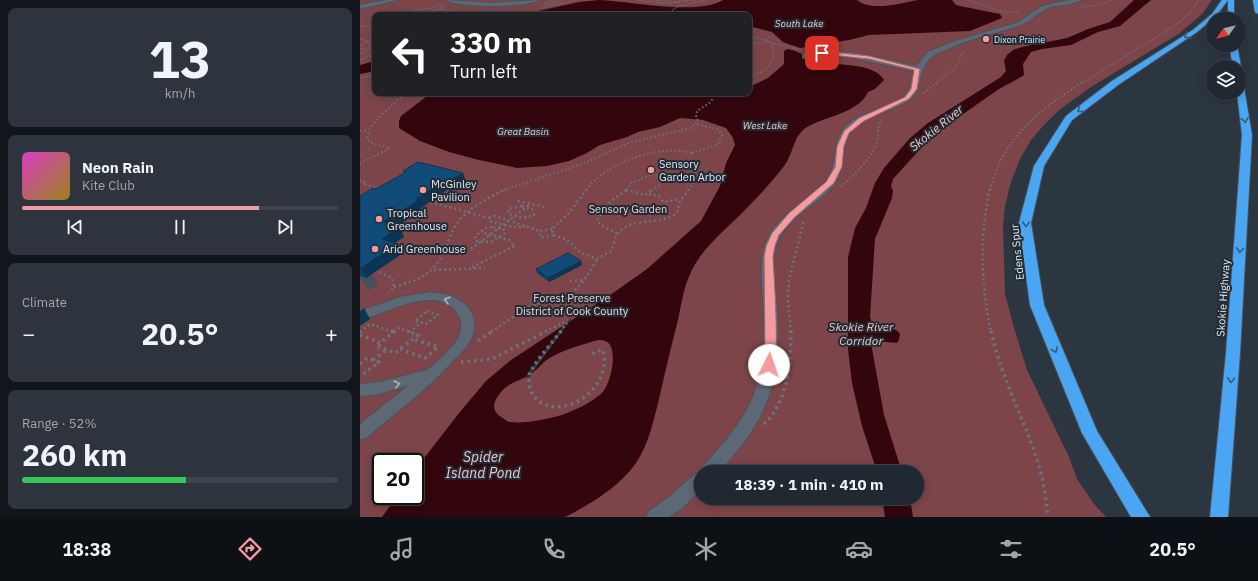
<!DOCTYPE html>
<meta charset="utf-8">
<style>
body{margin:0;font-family:"IBM Plex Sans",sans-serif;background:#2d343d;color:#f1f3f6;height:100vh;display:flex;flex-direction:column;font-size:15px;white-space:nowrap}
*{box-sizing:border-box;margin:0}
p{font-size:13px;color:#a2a6ab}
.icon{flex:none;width:22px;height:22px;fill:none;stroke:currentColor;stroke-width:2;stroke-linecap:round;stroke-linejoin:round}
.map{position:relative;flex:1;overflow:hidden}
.panel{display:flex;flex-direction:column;gap:8px;padding:8px;background:#12161b;width:360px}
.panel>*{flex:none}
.banner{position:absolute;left:12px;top:12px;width:380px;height:84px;border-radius:8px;box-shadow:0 2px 10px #0003,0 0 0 1px #3d444d;background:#202124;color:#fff;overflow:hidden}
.needle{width:26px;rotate:236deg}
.controls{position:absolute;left:846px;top:12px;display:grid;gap:8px}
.controls a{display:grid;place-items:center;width:40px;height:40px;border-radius:50%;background:#202831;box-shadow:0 2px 10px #0003,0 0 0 1px #3d444d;font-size:20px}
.speed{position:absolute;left:12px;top:453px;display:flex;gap:8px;font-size:20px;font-weight:700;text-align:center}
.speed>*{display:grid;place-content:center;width:52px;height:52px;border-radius:50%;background:#202831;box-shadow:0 2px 10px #0003,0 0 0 1px #3d444d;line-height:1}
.speed .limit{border:2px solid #111;border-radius:6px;background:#fff;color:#111}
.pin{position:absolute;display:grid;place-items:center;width:34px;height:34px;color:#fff;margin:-17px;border-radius:8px;box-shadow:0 2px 6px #0006}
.me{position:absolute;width:44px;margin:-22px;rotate:4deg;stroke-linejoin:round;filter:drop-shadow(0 0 3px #0008)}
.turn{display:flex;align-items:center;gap:14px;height:84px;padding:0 12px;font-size:18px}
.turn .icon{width:52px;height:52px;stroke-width:2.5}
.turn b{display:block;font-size:28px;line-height:34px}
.big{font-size:30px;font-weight:700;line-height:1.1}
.panel .card{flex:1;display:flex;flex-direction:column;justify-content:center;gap:6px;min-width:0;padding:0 14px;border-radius:8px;background:#2d343d}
.panel .dial{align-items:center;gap:0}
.dial b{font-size:52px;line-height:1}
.song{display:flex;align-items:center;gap:12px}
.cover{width:48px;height:48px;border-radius:6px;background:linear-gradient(135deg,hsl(310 70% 55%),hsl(50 70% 35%))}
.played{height:4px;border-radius:2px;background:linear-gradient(90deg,#f49b9f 75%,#3d444d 75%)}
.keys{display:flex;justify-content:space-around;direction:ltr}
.heat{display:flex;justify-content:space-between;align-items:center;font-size:22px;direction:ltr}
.charge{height:6px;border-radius:3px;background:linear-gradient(90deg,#34c759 52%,#3d444d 0)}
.trip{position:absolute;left:334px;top:465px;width:230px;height:40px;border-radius:20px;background:#202831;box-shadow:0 2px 10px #0003,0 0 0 1px #3d444d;font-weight:700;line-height:40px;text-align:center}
.menu{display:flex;height:64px;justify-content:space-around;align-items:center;background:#0d1014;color:#a2a6ab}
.menu .icon{width:28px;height:28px}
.menu .current{color:#f49b9f}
.menu b{font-size:18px;color:#f1f3f6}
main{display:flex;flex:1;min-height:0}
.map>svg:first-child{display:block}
.green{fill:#7d4549;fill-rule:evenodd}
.water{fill:#32060c;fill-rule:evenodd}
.pier{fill:#2b3641}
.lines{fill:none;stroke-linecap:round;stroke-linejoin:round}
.minor-tunnel{stroke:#46515b;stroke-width:12;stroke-dasharray:12 6;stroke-linecap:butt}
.minor-casing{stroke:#49525b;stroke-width:2}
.highway-casing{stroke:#49525b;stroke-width:2}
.path-far3{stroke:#6a747e;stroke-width:1.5;stroke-dasharray:1 1.5;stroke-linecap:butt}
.path-far2{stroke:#6a747e;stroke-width:2;stroke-dasharray:1.5 2.5;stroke-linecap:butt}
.path-far1{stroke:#6a747e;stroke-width:2.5;stroke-dasharray:2 3;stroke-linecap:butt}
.path{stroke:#6a747e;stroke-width:3.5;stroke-dasharray:2.5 4;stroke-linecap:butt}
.minor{fill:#5c6975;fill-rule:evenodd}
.highway{fill:#4aa6f2;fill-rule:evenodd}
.wall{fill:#0f4066}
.shaded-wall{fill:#0c3453}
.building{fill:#114b77;stroke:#0c3453}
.oneway{stroke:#315d81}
.oneway2{stroke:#acb6bf}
.route{fill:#f49b9f;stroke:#9f6567}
.poi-dot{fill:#f49b9f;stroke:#212c36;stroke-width:1.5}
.labels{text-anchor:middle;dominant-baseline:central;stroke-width:4;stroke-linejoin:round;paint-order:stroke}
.far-poi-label{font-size:9px;fill:#e2e9f0;stroke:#212c36;text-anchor:start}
.far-water-label{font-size:10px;font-style:italic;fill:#f6c3c4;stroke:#212c36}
.poi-label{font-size:11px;fill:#e2e9f0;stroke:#212c36;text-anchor:start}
.park-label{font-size:11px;fill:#efd5d6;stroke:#212c36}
.street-label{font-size:11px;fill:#e2e9f0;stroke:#212c36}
.water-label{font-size:12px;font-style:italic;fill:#f6c3c4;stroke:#212c36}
.near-water-label{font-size:14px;font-style:italic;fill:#f6c3c4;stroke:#212c36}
</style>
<main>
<section class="panel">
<div class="card dial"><b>13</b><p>km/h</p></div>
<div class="card">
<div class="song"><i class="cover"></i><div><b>Neon Rain</b><p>Kite Club</p></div></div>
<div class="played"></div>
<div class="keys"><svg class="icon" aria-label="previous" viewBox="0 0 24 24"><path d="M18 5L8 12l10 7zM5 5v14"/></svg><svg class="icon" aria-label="pause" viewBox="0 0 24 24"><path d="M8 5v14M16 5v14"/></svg><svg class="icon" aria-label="next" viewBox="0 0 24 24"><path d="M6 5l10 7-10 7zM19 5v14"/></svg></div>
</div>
<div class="card"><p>Climate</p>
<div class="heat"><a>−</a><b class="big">20.5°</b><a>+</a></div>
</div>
<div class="card"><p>Range · 52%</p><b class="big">260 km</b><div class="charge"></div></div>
</section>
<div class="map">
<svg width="898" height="517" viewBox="0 0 898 517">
<rect width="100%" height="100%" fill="#2b3641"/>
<!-- green -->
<path class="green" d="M 0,0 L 852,0 L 842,14 L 820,33 L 731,87 L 699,110 L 684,125 L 671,140 L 660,159 L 651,182 L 645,206 L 643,226 L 645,294 L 654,328 L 667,370 L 709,457 L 717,479 L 734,504 L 746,517 L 0,517 ZM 15,15 L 389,15 L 389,93 L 15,93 ZM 21,462 L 55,462 L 55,496 L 21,496 ZM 341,472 L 557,472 L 557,498 L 341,498 Z"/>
<!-- water -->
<path class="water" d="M 239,0 C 271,1 336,16 363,0 L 497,0 C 511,12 541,3 558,0 C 568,0 581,0 592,0 L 596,5 L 600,6 L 640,14 L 642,18 L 610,31 L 509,35 L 489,40 L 440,48 L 423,42 L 412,32 L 389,26 L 389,15 L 160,15 L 219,2 Z
M 774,0 L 791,0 L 760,26 L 738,32 L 711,45 L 682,49 L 671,52 L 663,64 L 664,75 L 661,77 L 639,89 L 573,135 L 533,179 L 531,186 L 533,191 L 532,198 L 515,239 L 510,317 C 514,335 531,321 540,334 L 539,340 L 537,343 L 514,341 L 511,343 L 524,415 L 542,472 L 517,472 L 502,426 L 492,383 L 488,349 L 488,257 L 495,228 L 506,208 L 515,183 L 524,168 L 550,138 L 568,123 L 641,77 L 646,71 L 644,61 L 647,55 L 653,50 L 662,47 L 707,38 L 728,29 L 750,22 Z
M 427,49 C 439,50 448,59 459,62 C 477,66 514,62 524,80 L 515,89 L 508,92 C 497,116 458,116 442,131 C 433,140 432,156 424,166 C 411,183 397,198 382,213 C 364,231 342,248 331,272 C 323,288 321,307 317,324 C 311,348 305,371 300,395 C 294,418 290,442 276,463 C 259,487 231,504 205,517 L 22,517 L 37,496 L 55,496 L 55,470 L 99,413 L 126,381 L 151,360 L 253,293 L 287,269 L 341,221 L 360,186 L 366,163 L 375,145 L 373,138 L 366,128 L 343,120 L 320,118 L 300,127 L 278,132 L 267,137 L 240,145 L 227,153 L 209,161 L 187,166 L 157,168 L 119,160 L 89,152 L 60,141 L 39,128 L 39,121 L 41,116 L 71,93 L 347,93 L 357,94 L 389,93 L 389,87 L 408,78 L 424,64 L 424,51 ZM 239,340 C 243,340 248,341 250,345 C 257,356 250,384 242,393 C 231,403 215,410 202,415 C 188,419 165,424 151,422 C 148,422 145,420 143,418 C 130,411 133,402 141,392 C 150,381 162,381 172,373 C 178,369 182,363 188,359 C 203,350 222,344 239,340 Z
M 15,61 L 15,71 L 0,74 L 0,65 Z
M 522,498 L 550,498 L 553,517 L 525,517 Z"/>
<!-- pier -->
<path class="pier" d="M 212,318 L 172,373 L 171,376 L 166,379 L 167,374 L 206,322 Z"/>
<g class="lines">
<!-- minor-tunnel -->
<path class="minor-tunnel" d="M 0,273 L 16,278 L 0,289"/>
<!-- minor casing -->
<g class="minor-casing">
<path id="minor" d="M 26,0 L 38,0 L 0,9 L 0,5 Z
M 86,0 L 132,3 L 179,0 C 167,8 98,8 86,0 Z
M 709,0 L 721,0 C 711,6 696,4 686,9 C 677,13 670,22 661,25 C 637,33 611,38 588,49 C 583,51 577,53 573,56 C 557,68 563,87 553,97 C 536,112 502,114 490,133 C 479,149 486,170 473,186 C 455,207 425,218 416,246 C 410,266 416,289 417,309 C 421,382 409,417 359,472 L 341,472 L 341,490 L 321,509 L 309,517 L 286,517 L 289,511 L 309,497 L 335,474 L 340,472 L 342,467 C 396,410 408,380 403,301 C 402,280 398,256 409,236 C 422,211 451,202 467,180 C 478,163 472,142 486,126 C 501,110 533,110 547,93 C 551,88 552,77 554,71 L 488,57 L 474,56 L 443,58 L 443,54 C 481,45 519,59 556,66 L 568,52 L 595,41 L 659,22 L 682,6 Z
M 71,292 C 87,294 98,296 109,309 C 115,317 116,328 112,337 C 108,347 100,354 93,361 C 67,390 35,413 6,438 L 0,439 L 0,424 L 49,385 L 16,395 L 0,396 L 0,384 C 19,383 36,378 54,373 C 58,372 65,371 68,369 C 76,364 94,346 98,338 C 109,317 91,300 70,300 C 44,301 24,314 0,320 L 0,311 L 40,297 Z"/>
</g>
<!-- highway casing -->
<g class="highway-casing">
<path id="highway" d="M 862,0 L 874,0 L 874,19 L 868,19 L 868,0 L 856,16 L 837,32 L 758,85 L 712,120 L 684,166 L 671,223 L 684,305 L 737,431 L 790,517 L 771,517 L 722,433 L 670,305 L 659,223 L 674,166 L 706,116 L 752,81 L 833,30 L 852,14 Z
M 893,0 L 898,0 L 898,14 L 895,12 Z
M 869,45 L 877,45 L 881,67 L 880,69 L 879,67 L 873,67 Z
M 879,80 L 883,82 L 892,135 L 880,353 L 868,517 L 850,517 L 866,353 L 882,135 L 877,93 L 879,93 Z"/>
</g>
<!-- path-far3 -->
<path class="path-far3" d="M 276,0 L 309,4 L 320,2
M 294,0 L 314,2 L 335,0
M 608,0 L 640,11 L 659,13
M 184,3 L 194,0
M 185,5 L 202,0
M 83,6 L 77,9 L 115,14
M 722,7 L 738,5 L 753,0
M 70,8 L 55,10 L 61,14 L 87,7
M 70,8 L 82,4
M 181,8 L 216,0
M 73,11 L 98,15
M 114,15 L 128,14
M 311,15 L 311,11 L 319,6 L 347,0
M 0,26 L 15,27
M 11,30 L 15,32
M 389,35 L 412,43 L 438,49
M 0,39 L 13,43 L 14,46 L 10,50 L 0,54
M 407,40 L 410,36
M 389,44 L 408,42
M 0,46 L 7,41
M 0,49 L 9,48 L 9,43 L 11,43
M 0,60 L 15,53
M 0,78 L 15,75
M 389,78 C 407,70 417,64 412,43
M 576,83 L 595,68 L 604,50
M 722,83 L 816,25 L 829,14 L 839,0"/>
<!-- path-far2 -->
<path class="path-far2" d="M 563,93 L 578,82
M 0,131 L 7,130
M 332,153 L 358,144 L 362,135 L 357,129 L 336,124
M 0,164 L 30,148 C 24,146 14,145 9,141 C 0,129 38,101 46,93
M 0,181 L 6,182 L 3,184 L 21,189
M 481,187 C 494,175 508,162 516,145 C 519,137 517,127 522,120
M 144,190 L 225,163 L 269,143 L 331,128 L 338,121 L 336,117 L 337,111 L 351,102 L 355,93
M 226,190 C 247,162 298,144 332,153
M 266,190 L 268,190
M 266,190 L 271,183 L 294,174 L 301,180 L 300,185 L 292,190
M 328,190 C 340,177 335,174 329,160 L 332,153
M 630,190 C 642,139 681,108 723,82"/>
<!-- path-far1 -->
<path class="path-far1" d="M 227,189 L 209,213 L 192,229 L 193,235 L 206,239 L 221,253 L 237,259 L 251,251 C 254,246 254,238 258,233 C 273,216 300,226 317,213 L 320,201 L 329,189
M 630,189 C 619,237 621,284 631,332
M 266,190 L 285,195 L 293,189
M 289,194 L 299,196 L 303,202 L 320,199
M 158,201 L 184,207
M 70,202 L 129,218 L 129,221 L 152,227 L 165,227
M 162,206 L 172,209 L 174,215 L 162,218 L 149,214 L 148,209 Z
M 129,218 L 135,216 L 180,231
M 133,227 L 145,230 L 145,233 L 131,242 L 116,241 L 115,236 L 126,228 Z
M 192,229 L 180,231 L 181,238 L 193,235
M 257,234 L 240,224 L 237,220 L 249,203 L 266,190
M 111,249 L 171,204
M 112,267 L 155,246 L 149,240 L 121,232
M 15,270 L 32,278 L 34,287 L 29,293
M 74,270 L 125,268
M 210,281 L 224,280
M 34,287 C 58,280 74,275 84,251 C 89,241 91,231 98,222 C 110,207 128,198 146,189
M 67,311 L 78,315 L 66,324 L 55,321 Z
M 0,332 L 10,324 L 34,332
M 34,332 L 39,328 L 50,332
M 49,332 L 61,323
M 131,332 C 147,321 163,309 182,302 C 188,300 194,301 200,299 C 217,294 230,273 237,259
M 185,332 L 208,320
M 200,332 L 209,320
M 431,332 L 428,300 L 429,280 L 444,220"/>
<!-- path -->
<path class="path" d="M 31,331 L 34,332
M 35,331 L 16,346 L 35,353 L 58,335 L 47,331
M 201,331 C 192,343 176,360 170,373 C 168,377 169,386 171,391 C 188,427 254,396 243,350 L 236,351 L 231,356
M 631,331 C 641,378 665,420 679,466 C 684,483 686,500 688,517
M 0,332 L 1,331
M 49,332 L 50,331
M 0,335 L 20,342
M 118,341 L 133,331
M 40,349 L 65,358 L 78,347 L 52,339
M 13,360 L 26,350
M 101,362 L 132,359 L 187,331
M 0,364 L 7,358 L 19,362 L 5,373 L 0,371
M 404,424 C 428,403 431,361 431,331"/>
<!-- minor -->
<use href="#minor" class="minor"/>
<!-- highway -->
<use href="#highway" class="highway"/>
</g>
<!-- wall -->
<path class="wall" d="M 43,171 L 106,182 L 91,191 L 87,190 L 61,208 L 62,210 L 37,226 L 40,227 L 44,237 L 35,243 L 43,253 L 6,278 L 0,276 L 0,196 L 16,189 L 44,173 Z
M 222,265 L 189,282 L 177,273 L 176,269 Z"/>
<!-- shaded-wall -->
<path class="shaded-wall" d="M 103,173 L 106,182 L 91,191 L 88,182 Z
M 84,181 L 87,190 L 61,208 L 62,210 L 28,232 L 23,222 Z
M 40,227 L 44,237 L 26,248 L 22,239 Z
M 38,244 L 43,253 L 6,278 L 1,268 Z
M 221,261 L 222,265 L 189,282 L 188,278 Z
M 4,308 L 10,319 L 0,326 L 0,311 Z"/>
<!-- building -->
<path class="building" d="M 58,162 L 103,173 L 88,182 L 84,181 L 55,200 L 58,201 L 23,222 L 40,227 L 22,239 L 38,244 L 1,268 L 0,268 L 0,196 L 13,188 L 16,189 L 46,172 L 43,171 Z
M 208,253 L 221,261 L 188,278 L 176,269 Z"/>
<!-- one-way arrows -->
<defs><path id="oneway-chevron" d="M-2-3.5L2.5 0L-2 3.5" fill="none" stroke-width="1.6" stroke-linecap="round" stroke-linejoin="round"/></defs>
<g class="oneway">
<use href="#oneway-chevron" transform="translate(827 36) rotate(147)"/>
<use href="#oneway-chevron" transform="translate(720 110) rotate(142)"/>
<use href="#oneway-chevron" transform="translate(885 120) rotate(81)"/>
<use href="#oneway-chevron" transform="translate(666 224) rotate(91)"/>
<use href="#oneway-chevron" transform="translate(880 250) rotate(94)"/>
<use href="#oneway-chevron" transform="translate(695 350) rotate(67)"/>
<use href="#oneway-chevron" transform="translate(871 380) rotate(95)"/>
</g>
<g class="oneway2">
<use href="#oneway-chevron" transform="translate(87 300) rotate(-164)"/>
<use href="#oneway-chevron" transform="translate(37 384) rotate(-14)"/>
</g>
<!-- route -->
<path class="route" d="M 462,51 L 509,56 L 560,69 L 557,89 L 549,99 L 504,121 L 489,133 L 484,146 L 482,167 L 474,183 L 435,217 L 419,235 L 415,246 L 413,257 C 414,276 420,356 413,368 L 405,368 L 404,365 L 405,350 L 404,257 L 406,246 L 412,233 L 429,213 L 466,182 L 475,167 L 477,146 L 484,131 L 499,118 L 545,97 L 551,89 L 554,70 L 509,59 L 460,54 L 460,52 Z"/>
<!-- markers -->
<g class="poi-dot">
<circle cx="626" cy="39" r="4"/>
<circle cx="291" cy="170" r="4"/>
<circle cx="63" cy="190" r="4"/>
<circle cx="19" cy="219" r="4"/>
<circle cx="15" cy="249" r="4"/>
</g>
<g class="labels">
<!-- far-poi labels -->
<g class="far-poi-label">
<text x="634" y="39">Dixon Prairie</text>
</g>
<!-- far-water labels -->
<g class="far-water-label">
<text x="439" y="23">South Lake</text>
<text x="405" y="125">West Lake</text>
<text x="163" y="131">Great Basin</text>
</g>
<!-- poi labels -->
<g class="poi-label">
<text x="299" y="164">Sensory<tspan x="299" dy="13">Garden Arbor</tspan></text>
<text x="71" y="184">McGinley<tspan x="71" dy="13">Pavilion</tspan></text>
<text x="27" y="213">Tropical<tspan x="27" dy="13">Greenhouse</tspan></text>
<text x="23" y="249">Arid Greenhouse</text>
</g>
<!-- park labels -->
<g class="park-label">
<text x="268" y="209">Sensory Garden</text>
<text x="212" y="298">Forest Preserve<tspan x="212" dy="13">District of Cook County</tspan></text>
</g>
<!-- street labels -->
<g class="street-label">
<text transform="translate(657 252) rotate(-96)">Edens Spur</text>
<text transform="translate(863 298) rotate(-86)">Skokie Highway</text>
</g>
<!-- water labels -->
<g class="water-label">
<text transform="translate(576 128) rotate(-39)">Skokie River</text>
<text x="501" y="326">Skokie River<tspan x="501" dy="14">Corridor</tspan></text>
</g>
<!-- near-water labels -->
<g class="near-water-label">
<text x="123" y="457">Spider<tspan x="123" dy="16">Island Pond</tspan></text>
</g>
</g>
</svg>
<div class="controls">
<a><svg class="needle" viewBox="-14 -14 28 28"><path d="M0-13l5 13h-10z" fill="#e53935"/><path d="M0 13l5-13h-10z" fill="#a2a6ab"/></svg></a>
<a><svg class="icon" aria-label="layers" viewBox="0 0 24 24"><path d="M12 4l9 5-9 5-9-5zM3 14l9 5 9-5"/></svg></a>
</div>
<div class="speed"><div class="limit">20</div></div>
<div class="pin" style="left:462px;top:53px;background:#d93025"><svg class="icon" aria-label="arrive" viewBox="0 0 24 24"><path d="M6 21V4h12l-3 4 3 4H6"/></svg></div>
<svg class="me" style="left:409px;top:365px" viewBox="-20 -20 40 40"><circle r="19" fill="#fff"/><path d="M0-13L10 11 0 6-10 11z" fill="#f49b9f"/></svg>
<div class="trip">18:39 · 1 min · 410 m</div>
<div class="banner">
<div class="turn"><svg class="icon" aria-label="left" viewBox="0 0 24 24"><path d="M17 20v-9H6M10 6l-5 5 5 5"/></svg><div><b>330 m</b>Turn left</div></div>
</div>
</div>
</main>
<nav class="menu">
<b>18:38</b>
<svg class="icon current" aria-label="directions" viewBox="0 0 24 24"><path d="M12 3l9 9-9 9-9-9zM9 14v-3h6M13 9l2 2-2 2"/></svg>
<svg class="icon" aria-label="music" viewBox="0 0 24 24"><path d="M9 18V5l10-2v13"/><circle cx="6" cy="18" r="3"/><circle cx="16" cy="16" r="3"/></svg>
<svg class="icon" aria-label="phone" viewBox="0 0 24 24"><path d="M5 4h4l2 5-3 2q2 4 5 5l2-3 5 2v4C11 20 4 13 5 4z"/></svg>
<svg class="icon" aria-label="climate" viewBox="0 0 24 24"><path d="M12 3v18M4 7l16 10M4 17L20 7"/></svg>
<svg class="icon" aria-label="car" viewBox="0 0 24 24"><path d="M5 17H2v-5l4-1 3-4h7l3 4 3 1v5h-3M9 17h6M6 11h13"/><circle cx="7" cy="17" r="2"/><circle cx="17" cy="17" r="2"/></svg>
<svg class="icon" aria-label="filters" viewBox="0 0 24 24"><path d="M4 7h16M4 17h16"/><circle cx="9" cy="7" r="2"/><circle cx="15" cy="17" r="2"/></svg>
<b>20.5°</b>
</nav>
